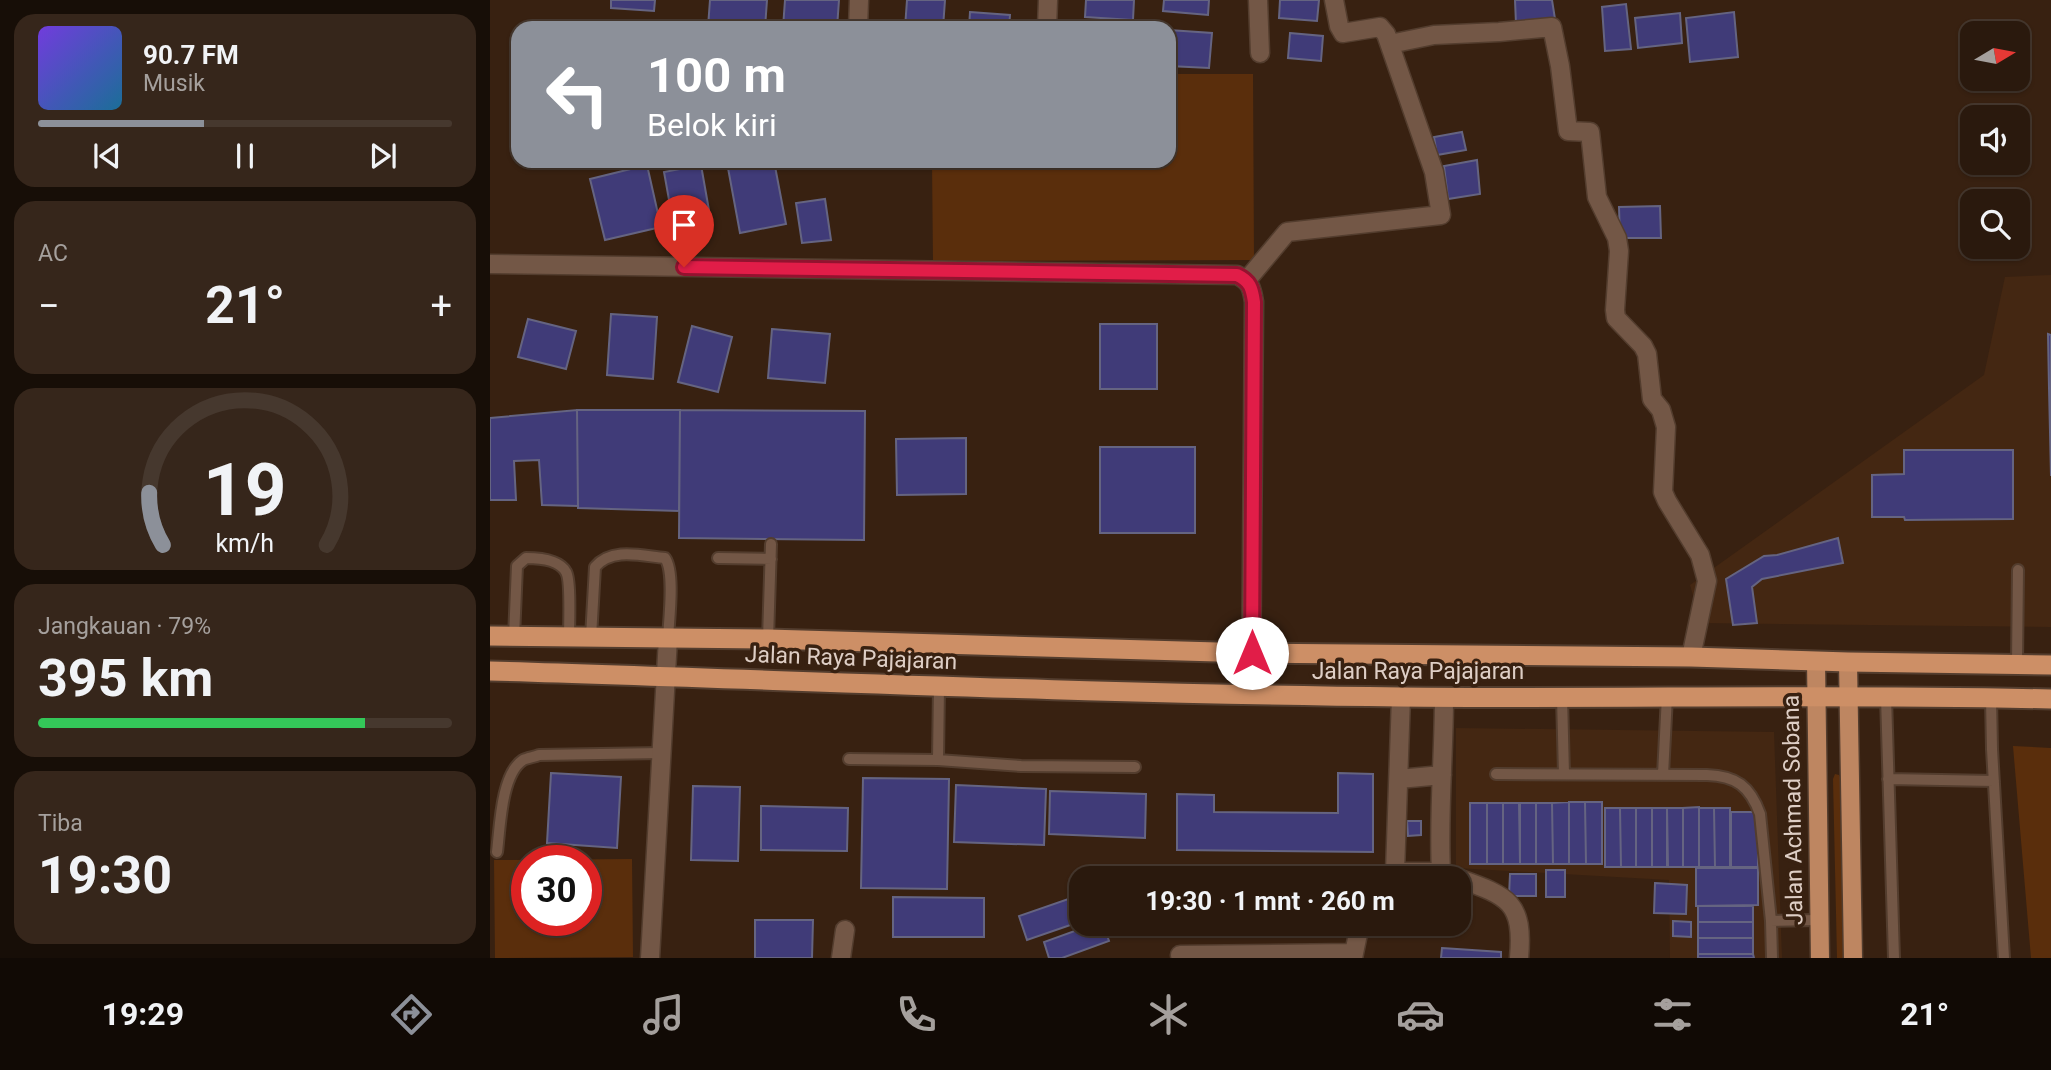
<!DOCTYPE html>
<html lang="id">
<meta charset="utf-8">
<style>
body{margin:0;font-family:Roboto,sans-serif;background:#36261b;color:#f1f3f6;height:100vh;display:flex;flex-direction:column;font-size:26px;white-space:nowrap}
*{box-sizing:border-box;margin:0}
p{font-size:23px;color:#a5a09d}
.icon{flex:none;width:38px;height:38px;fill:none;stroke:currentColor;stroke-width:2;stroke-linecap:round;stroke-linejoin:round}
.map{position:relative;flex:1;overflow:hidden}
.drawer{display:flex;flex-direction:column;gap:14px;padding:14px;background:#170e07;width:490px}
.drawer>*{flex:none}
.top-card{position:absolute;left:21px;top:21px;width:665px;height:147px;border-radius:21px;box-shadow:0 2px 5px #0004,0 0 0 2px #46382e;background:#8c9099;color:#fff;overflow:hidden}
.needle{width:46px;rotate:80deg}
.fabs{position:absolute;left:1470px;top:21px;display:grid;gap:14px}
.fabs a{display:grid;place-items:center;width:70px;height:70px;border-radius:14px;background:#2a190d;box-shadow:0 2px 5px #0004,0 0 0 2px #46382e;font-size:35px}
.speed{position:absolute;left:21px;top:845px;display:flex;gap:14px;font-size:35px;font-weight:700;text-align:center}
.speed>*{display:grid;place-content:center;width:91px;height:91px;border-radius:50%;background:#2a190d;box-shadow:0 2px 5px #0004,0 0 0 2px #46382e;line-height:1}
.speed .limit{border:10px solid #d22;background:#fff;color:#111}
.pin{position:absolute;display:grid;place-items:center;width:60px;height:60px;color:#fff;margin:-72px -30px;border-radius:50% 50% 50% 0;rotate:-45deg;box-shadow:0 0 7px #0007}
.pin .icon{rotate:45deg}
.me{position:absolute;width:77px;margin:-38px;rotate:0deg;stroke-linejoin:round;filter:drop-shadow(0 0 5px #0008)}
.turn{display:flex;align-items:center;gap:24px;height:147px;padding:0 21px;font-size:32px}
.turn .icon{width:91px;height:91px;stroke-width:2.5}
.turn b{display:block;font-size:49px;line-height:60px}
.big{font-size:52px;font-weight:700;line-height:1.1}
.drawer .widget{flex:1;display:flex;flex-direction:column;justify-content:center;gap:10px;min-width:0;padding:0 24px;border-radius:21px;background:#36261b}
.drawer .dial{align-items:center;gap:0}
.dial svg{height:182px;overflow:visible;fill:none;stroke:#46382e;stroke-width:7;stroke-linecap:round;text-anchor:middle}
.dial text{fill:#f1f3f6;stroke:none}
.song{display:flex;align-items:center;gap:21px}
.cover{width:84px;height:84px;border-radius:10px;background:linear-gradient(135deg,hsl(260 70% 55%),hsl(200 70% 35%))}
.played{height:7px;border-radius:4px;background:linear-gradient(90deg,#8c9099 40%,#46382e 40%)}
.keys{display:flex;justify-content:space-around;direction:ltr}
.heat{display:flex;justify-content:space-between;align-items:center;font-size:38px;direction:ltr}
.charge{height:10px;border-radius:5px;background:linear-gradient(90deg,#34c759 79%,#46382e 0)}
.trip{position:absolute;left:579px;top:866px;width:402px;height:70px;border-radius:21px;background:#2a190d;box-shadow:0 2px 5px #0004,0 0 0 2px #46382e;font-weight:700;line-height:70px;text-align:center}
.menu{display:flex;height:112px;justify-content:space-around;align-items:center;background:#110a05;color:#a5a09d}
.menu .icon{width:49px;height:49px}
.menu .on{color:#8c9099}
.menu b{font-size:32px;color:#f1f3f6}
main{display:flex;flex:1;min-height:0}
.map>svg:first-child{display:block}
.built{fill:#442712}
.green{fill:#5a2e0c;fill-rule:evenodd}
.building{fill:#403b78;stroke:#656481;stroke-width:2}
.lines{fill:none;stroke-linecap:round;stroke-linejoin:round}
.service-casing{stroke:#533d2e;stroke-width:14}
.minor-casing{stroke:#533d2e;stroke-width:21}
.primary-casing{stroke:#533d2e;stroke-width:21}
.trunk-casing{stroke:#533d2e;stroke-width:23}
.service{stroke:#735746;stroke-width:10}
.minor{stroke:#735746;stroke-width:18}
.primary{stroke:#be8661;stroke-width:18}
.trunk{stroke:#cd8f66;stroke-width:19}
.route-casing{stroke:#92132f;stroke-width:18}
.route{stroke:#e11d48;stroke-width:12}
.labels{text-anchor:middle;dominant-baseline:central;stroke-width:7;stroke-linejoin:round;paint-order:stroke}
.street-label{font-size:23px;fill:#decec5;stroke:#382111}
</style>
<main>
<section class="drawer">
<div class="widget">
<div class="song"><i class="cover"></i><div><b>90.7 FM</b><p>Musik</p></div></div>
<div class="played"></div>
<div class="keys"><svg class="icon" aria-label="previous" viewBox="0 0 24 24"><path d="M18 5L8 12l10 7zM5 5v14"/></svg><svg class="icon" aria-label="pause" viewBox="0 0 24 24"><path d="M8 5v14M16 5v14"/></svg><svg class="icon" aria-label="next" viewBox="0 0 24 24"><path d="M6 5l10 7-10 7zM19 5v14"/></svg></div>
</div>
<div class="widget"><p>AC</p>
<div class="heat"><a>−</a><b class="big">21°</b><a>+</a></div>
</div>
<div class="widget dial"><svg viewBox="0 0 100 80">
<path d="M14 69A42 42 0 1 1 86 69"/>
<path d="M14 69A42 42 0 0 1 8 46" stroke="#8c9099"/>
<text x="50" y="56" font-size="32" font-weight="700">19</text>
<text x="50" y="72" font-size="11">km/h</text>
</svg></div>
<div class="widget"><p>Jangkauan · 79%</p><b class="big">395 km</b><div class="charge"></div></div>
<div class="widget"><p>Tiba</p><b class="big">19:30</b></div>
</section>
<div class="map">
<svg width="1561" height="958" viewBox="0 0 1561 958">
<rect width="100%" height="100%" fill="#382111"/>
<!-- built -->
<path class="built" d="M 1561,275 L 1561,627 L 1211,623 L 1200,585 L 1494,375 L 1515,277 Z
M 966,728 L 1284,732 L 1292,958 L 1180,958 L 1179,880 L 966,868 Z"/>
<!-- green -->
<path class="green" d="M 679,74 L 763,74 L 764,260 L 443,261 L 442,161 L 679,161 Z
M 1523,746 L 1561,748 L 1561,958 L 1541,958 Z
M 1345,774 L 1349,775 L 1351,779 L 1354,958 L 1347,958 L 1343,779 Z
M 142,859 L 143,957 L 5,958 L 4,860 ZM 96,861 L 96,920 L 37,920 L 37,861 Z"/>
<!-- building -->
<path class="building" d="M 121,0 L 165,0 L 164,11 L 121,8 Z
M 220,0 L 277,0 L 275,28 L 218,27 Z
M 295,0 L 349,0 L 347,28 L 293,28 Z
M 417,0 L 455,0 L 453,28 L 415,28 Z
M 596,0 L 644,0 L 643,20 L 595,17 Z
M 674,0 L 719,0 L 718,15 L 673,11 Z
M 790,0 L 829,0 L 827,21 L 789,18 Z
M 1025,0 L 1062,0 L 1065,19 L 1026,24 Z
M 1136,4 L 1141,49 L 1115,51 L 1112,7 Z
M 480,12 L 520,15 L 519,28 L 479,28 Z
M 1244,12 L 1248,57 L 1200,62 L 1196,18 Z
M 1190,13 L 1192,43 L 1148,48 L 1145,18 Z
M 593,24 L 651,28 L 593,28 Z
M 679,30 L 722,33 L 719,68 L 679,66 Z
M 800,33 L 833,36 L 831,61 L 798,58 Z
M 972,132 L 976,150 L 947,155 L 944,137 Z
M 987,160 L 990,194 L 958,199 L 954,166 Z
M 272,161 L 284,161 L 296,224 L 250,233 L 238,168 Z
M 157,165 L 171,227 L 115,240 L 100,179 Z
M 211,165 L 220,216 L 183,222 L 174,172 Z
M 335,199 L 341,240 L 312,243 L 306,203 Z
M 1170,206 L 1171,238 L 1130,238 L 1129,207 Z
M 121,314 L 167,317 L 163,379 L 117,375 Z
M 38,319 L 86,331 L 76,369 L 28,357 Z
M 610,324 L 667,324 L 667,389 L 610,389 Z
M 202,326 L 242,337 L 228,392 L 188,382 Z
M 282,329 L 340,334 L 335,383 L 278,378 Z
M 1558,334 L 1561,335 L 1561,476 L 1559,388 Z
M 87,410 L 190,410 L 189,511 L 88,508 Z
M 87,410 L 88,506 L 52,505 L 49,460 L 24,461 L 26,500 L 0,500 L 0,418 Z
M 190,410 L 375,411 L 374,540 L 189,538 Z
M 476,438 L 476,494 L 407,495 L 406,439 Z
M 610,447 L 705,447 L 705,533 L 610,533 Z
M 1414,450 L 1523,450 L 1523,519 L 1415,520 L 1414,517 L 1382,517 L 1382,475 L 1414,474 Z
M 1348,538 L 1353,563 L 1272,579 L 1262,587 L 1267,623 L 1243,625 L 1236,579 L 1274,556 L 1287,555 Z
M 61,773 L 131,777 L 127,848 L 57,843 Z
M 848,773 L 883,774 L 883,852 L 687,850 L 687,794 L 724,795 L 724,812 L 848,813 Z
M 373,778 L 459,779 L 457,889 L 371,888 Z
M 466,785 L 556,789 L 554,845 L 464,842 Z
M 203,786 L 250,787 L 248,861 L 201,860 Z
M 560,791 L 656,794 L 655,838 L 559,834 Z
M 1079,802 L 1095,802 L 1096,864 L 1079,864 Z
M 1079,802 L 1079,864 L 1063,864 L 1062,803 Z
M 1095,802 L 1112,802 L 1112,864 L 1096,864 Z
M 980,803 L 997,803 L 997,864 L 980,864 Z
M 997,803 L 1013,803 L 1013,864 L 997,864 Z
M 1013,803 L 1029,803 L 1030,864 L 1013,864 Z
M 1030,803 L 1046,803 L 1046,864 L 1030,864 Z
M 1046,803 L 1062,803 L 1063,864 L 1046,864 Z
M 271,806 L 358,808 L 357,851 L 271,850 Z
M 1209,807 L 1209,867 L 1193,867 L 1193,808 Z
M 1115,808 L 1130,808 L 1131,867 L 1115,867 Z
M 1130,808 L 1146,808 L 1146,867 L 1131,867 Z
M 1146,808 L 1162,808 L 1162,867 L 1146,867 Z
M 1162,808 L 1177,808 L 1177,867 L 1162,867 Z
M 1177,808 L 1193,808 L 1193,867 L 1178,867 Z
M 1209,808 L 1224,808 L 1225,867 L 1209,867 Z
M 1224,808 L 1240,808 L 1240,867 L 1225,867 Z
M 1241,812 L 1268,812 L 1268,867 L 1241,867 Z
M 917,821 L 931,821 L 931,835 L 918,836 Z
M 1206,868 L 1268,868 L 1268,905 L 1206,906 Z
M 1056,870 L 1075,870 L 1075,897 L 1056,897 Z
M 1020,874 L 1046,874 L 1046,896 L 1019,896 Z
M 1165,883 L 1197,885 L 1196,914 L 1164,913 Z
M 587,896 L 592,909 L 592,921 L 537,940 L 529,916 Z
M 403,897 L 494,898 L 494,937 L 403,937 Z
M 1208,906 L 1263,906 L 1263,922 L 1208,922 Z
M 265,920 L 323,920 L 322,958 L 265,958 Z
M 1183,921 L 1201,922 L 1201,937 L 1183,936 Z
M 1208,922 L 1263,922 L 1263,938 L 1208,938 Z
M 604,924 L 613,924 L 619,941 L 572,958 L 559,958 L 554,942 Z
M 1208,938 L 1263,938 L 1263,954 L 1208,954 Z
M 952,948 L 1011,952 L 1011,958 L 951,958 Z
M 1208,954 L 1263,954 L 1264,958 L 1208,958 Z"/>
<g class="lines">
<!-- service casing -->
<g class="service-casing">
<path id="service" d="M 228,558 L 281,559
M 24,637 L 27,566 L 36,558 C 48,558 69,559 76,572 C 81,580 79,625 79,637
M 101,637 L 105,567 C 122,547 152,556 175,558 C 185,572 179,619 178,638
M 278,639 L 281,544
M 1527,664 L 1528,570
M 1072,697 L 1074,774
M 1396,697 L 1404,958
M 1501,698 L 1502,749 L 1514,958
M 359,759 L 448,760 L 531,766 L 645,767
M 448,760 L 449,686
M 1006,774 L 1217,775 C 1246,776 1260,786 1270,814 L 1281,921 L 1282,958
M 1173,775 L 1177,696
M 1398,779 L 1504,781
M 7,852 C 10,828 11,774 33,760 C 37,758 44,757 49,755 L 172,753
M 1281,921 L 1328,920"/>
</g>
<!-- minor casing -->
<g class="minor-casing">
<path id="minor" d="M 768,0 L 770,53
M 368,28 L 369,0
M 557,28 L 558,0
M 900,44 L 944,35 L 1009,32 L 1062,27 L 1070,66 L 1078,131 L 1100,132 L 1107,197 L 1127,238 L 1129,251 L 1125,310 L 1126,318 L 1153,346 L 1157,354 L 1162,399 L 1171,410 L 1176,427 L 1173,492 L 1177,501 L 1210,555 L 1217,581 L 1201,657
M 0,264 L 747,275 C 760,281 762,288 764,302 L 761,694
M 757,280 L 797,232 L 951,215 L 944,172 L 896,34 L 890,27 L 853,33 L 849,26 L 844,0
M 909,779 L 952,775
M 905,872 L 911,697
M 905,872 L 951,872 L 963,876
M 951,872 C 948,814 954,755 954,697
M 970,879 C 1018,896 1034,902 1029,958
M 690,955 L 863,953
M 160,958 L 178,638
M 351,958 L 355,930
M 863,958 L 870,924"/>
</g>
<!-- primary casing -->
<g class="primary-casing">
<path id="primary" d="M 1326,661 L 1330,958
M 1358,662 L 1363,958"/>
</g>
<!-- trunk casing -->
<g class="trunk-casing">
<path id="trunk" d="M 0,636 L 278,639 L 762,653 L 1201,657 L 1358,662 L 1561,665
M 0,671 C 303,680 606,694 910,697 C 1127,699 1344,694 1561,699"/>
</g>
<!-- service -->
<use href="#service" class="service"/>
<!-- minor -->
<use href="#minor" class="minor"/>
<!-- primary -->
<use href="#primary" class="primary"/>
<!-- trunk -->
<use href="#trunk" class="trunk"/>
</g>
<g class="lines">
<!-- route casing -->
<g class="route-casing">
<path id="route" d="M 194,267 L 747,275 C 760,281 762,288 764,302 L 762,653"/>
</g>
<!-- route -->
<use href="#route" class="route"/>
</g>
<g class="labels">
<!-- street labels -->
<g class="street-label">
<text transform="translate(361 658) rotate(2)">Jalan Raya Pajajaran</text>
<text x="928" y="671">Jalan Raya Pajajaran</text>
<text transform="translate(1303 810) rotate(-91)">Jalan Achmad Sobana</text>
</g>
</g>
</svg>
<div class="fabs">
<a><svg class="needle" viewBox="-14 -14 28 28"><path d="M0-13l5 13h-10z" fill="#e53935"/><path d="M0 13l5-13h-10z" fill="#a5a09d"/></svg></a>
<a><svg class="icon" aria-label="sound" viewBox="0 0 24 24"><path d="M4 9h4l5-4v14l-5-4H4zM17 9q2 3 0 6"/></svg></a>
<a><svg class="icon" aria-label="search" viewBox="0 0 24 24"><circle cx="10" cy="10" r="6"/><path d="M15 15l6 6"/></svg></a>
</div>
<div class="speed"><div class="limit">30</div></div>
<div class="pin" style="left:194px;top:267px;background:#d93025"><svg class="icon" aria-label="arrive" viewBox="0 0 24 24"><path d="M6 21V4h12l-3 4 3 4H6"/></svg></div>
<svg class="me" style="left:762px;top:653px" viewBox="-20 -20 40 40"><circle r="19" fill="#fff"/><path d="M0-13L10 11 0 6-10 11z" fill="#e11d48"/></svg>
<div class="trip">19:30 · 1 mnt · 260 m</div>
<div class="top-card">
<div class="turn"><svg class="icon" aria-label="left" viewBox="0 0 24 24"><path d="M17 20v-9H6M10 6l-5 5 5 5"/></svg><div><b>100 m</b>Belok kiri</div></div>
</div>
</div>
</main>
<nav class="menu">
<b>19:29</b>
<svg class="icon on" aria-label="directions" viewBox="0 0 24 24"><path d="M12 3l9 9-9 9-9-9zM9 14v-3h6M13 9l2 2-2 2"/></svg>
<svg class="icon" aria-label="music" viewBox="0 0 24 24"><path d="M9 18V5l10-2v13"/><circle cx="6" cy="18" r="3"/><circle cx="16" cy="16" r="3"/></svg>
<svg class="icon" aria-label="phone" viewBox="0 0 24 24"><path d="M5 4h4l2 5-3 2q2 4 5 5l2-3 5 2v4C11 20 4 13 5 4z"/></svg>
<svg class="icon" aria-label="climate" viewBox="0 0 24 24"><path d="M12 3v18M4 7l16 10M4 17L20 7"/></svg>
<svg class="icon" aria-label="car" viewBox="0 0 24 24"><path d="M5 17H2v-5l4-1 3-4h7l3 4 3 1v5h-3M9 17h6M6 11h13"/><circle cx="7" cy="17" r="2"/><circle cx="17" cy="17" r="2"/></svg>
<svg class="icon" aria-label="filters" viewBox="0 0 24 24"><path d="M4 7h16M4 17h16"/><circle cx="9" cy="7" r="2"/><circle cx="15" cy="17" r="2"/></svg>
<b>21°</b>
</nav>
